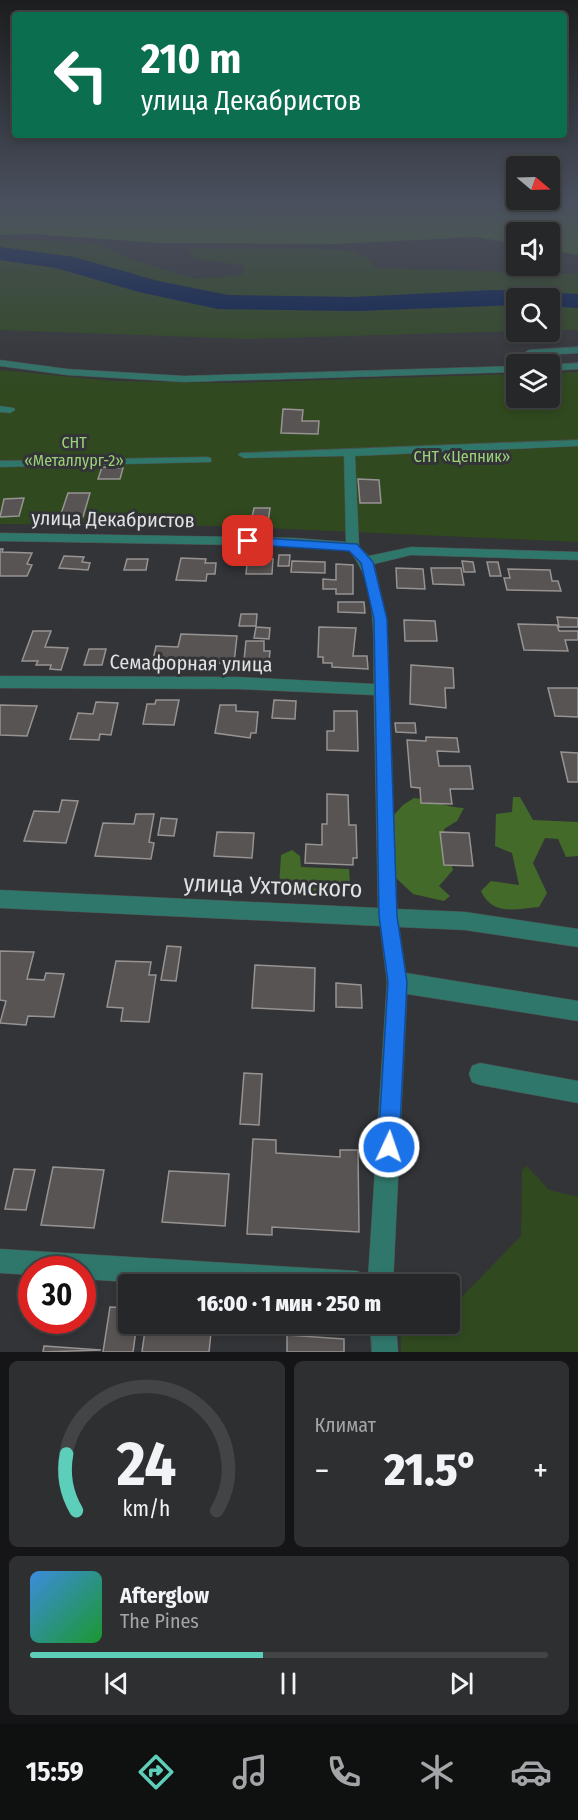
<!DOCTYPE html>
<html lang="ru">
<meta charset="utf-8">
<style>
body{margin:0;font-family:"Fira Sans Condensed",sans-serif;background:#2e2f31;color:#f1f3f6;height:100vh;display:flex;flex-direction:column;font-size:22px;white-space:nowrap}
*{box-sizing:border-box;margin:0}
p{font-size:20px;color:#a4a5a8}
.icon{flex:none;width:33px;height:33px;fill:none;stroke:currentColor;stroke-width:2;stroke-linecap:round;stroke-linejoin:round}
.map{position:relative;height:1352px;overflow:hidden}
.sheet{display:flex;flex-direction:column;gap:9px;padding:9px;background:#151517;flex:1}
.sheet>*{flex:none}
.hud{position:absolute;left:12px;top:12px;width:555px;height:126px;border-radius:6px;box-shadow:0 3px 9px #0003,0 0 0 2px #424446;background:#0b6e4f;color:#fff;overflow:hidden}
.needle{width:39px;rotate:109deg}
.tools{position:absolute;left:506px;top:156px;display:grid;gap:12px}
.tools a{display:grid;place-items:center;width:54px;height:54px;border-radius:6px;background:#262729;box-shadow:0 3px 9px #0003,0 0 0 2px #424446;font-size:30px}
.speed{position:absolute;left:18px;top:1256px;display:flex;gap:12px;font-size:30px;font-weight:700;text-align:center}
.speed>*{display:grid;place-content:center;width:78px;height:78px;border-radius:50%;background:#262729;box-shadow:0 3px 9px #0003,0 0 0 2px #424446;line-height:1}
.speed .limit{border:9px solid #d22;background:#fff;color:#111}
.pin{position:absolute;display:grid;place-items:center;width:51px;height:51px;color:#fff;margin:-26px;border-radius:12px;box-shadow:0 3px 9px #0006}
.me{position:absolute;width:66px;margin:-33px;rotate:3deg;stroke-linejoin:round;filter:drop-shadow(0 0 4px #0008)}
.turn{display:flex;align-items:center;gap:21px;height:126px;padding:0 30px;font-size:27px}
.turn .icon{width:78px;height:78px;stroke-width:2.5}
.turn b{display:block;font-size:42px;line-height:51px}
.big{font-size:45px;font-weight:800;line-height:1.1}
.sheet .tile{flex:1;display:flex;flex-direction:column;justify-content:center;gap:9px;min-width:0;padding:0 21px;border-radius:9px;background:#2e2f31}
.sheet .dial{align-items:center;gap:0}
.dial svg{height:156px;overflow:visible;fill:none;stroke:#424446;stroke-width:7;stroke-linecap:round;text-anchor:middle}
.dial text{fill:#f1f3f6;stroke:none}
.song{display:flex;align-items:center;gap:18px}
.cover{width:72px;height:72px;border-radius:9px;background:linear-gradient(135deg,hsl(210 70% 55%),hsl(130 70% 35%))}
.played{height:6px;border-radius:3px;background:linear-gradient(90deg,#5dceb9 45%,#424446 45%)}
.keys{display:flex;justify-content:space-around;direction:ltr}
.heat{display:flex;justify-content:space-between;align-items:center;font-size:33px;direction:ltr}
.sheet .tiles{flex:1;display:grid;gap:9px;grid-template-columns:1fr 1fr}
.tile:last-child{grid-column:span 2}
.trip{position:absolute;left:118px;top:1274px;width:342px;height:60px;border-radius:6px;background:#262729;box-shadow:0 3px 9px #0003,0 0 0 2px #424446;font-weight:800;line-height:60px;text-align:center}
.tab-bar{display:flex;height:96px;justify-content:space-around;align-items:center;background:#0f1010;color:#a4a5a8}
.tab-bar .icon{width:42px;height:42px}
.tab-bar .on{color:#5dceb9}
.tab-bar b{font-size:27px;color:#f1f3f6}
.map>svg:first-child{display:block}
.green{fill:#30491f}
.forest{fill:#446a2a}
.water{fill:#041d53}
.building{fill:#585453;stroke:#979392;stroke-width:1.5}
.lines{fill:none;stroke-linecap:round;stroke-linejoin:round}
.minor-casing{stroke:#4f5052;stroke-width:1}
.minor{fill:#30776b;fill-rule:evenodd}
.route{fill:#1a73e8;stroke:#114b97;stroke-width:1.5}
.labels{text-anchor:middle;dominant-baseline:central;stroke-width:6;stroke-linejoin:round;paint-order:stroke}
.far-park-label{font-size:16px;fill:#9bd278;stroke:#333437}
.street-label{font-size:20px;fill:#e0e1e2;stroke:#333437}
.near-street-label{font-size:24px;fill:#e0e1e2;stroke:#333437}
</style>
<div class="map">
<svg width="578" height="1352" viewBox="0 0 578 1352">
<rect width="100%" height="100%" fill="#333437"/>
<!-- green -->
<path class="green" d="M 0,238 L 97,243 L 125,257 L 195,279 L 242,275 L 245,266 L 195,258 L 187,248 L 348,250 L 369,259 L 376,268 L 578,274 L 578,294 L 495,290 L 354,297 L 228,295 L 158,281 L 74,257 L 0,247 Z
M 0,260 L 56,268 L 139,292 L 218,309 L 356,311 L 516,305 L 516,331 L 249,339 L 0,330 Z
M 549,306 L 578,308 L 578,330 L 549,330 Z
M 0,370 L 114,381 L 234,383 L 516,374 L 516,398 L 549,398 L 549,373 L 578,372 L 578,542 L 221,526 L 0,524 Z
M 527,1166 L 549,1190 L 578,1197 L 578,1352 L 401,1352 L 400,1323 L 450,1323 L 450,1309 L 521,1236 L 522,1170 Z"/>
<!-- forest -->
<path class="forest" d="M 0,203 L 578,203 L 578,255 L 549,250 L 549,232 L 516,232 L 516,244 L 477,237 L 335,244 L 160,243 L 32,234 L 0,235 Z
M 513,797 L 520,797 L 533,820 L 578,822 L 578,856 L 566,857 L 558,839 L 545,838 L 533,863 L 547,893 L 539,907 C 516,909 492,916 481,891 L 491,881 L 519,885 L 512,853 L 495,846 L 496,814 L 512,812 Z
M 414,798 C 432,799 446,808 464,808 L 457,821 L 444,829 L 445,845 L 453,870 L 439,886 L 450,896 L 444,901 L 413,894 L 396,878 L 392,817 L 403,805 Z
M 292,850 L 300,856 L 301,867 L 349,869 L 350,884 L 343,893 L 290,897 L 279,888 L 281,855 Z"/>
<!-- water -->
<path class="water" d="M 0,247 L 74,257 L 158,281 L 228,295 L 354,297 L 495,290 L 578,294 L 578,308 L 549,306 L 549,298 L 516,298 L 516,305 L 356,311 L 218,309 L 139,292 L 56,268 L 0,260 Z"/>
<!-- building -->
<path class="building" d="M 283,409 L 303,410 L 302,421 L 319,421 L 318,434 L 281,433 Z
M 102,467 L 123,468 L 120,479 L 98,479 Z
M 358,479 L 379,480 L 381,503 L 360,503 Z
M 68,493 L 90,493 L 83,517 L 60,517 Z
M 24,498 L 19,516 L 0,517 L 4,499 Z
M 254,508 L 270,508 L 268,522 L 251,522 Z
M 0,549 L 3,549 L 2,552 L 32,553 L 27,564 L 32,565 L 27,576 L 0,576 Z
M 279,555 L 290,555 L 289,566 L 278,566 Z
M 64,556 L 84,557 L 82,562 L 90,563 L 88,570 L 59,568 Z
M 181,558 L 206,559 L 205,563 L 216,563 L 215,574 L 207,574 L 206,581 L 176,580 Z
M 254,558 L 273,559 L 272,574 L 246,574 L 247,564 L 253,564 Z
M 127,559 L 148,559 L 146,570 L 124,570 Z
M 292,561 L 325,562 L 325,573 L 291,572 Z
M 462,561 L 473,562 L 475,572 L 464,572 Z
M 487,562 L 498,562 L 501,576 L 490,576 Z
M 336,564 L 353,565 L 353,594 L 336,594 L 336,589 L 323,589 L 323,579 L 336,580 Z
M 396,568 L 423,569 L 425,589 L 397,588 Z
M 431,568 L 461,568 L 464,585 L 433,584 Z
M 508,569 L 550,570 L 552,581 L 558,581 L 561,591 L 507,590 L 504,578 L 510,578 Z
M 338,602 L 364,602 L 365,613 L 338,612 Z
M 241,614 L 257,614 L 256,626 L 239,626 Z
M 557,617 L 578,618 L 578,627 L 559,627 Z
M 404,620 L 435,621 L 437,641 L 405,641 Z
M 518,624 L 557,625 L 559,631 L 578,631 L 578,640 L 565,640 L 568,651 L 524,650 Z
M 256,627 L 270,628 L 269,639 L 254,638 Z
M 319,627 L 356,628 L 353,656 L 367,656 L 368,669 L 332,667 L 332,663 L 323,663 L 323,657 L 318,657 Z
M 33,631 L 51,631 L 45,647 L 68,648 L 61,670 L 50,669 L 51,665 L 36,665 L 38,661 L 22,661 Z
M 181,634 L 237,636 L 234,663 L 152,664 L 156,646 L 178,647 Z
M 246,641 L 264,641 L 264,651 L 270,651 L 269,661 L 244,660 Z
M 89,649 L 106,649 L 102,665 L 84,665 Z
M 411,665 L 453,668 L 454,688 L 445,688 L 446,708 L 410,704 Z
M 548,688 L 578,688 L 578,717 L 555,716 Z
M 156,700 L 179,700 L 174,725 L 143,724 L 147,704 L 155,704 Z
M 274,700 L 296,701 L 295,719 L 272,718 Z
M 96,702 L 118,703 L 111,735 L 100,734 L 99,740 L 70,739 L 78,713 L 93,714 Z
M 0,705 L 37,706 L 27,736 L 0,735 Z
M 220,705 L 236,705 L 236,711 L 258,712 L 256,733 L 251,733 L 250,738 L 215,733 Z
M 334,711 L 357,711 L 358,751 L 327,750 L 327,731 L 334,731 Z
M 395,723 L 415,723 L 416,733 L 396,732 Z
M 426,737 L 457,738 L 459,752 L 437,751 L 439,766 L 470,766 L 473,789 L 450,789 L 452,804 L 421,803 L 420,788 L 411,787 L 407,740 L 426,741 Z
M 561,752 L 578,753 L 578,782 L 568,782 Z
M 327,794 L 348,795 L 349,825 L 356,825 L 357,858 L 353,858 L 353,865 L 305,863 L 306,844 L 322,845 L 322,824 L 327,824 Z
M 62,800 L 78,801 L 66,843 L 24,841 L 34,811 L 59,812 Z
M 136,814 L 154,814 L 149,842 L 154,843 L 151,859 L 95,856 L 103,823 L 134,824 Z
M 161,818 L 177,819 L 174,836 L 158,835 Z
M 217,832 L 254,833 L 252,858 L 214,856 Z
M 440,832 L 469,833 L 473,866 L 444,865 Z
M 167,946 L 181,947 L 176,981 L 161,980 Z
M 0,951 L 34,952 L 27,979 L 44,980 L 46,973 L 64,974 L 54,1017 L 28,1016 L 26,1025 L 0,1023 L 6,1001 L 0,1000 Z
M 116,961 L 151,962 L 149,975 L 156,975 L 149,1022 L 121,1021 L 123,1008 L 107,1007 Z
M 255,965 L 315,968 L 314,1011 L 252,1008 Z
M 336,983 L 361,985 L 362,1008 L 336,1007 Z
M 244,1073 L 262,1074 L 259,1125 L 240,1124 Z
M 253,1139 L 276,1140 L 276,1153 L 340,1157 L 340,1150 L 358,1150 L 359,1232 L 272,1227 L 272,1235 L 247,1234 Z
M 53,1167 L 104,1170 L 94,1228 L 41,1225 Z
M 14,1169 L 35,1170 L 26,1210 L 5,1209 Z
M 169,1171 L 229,1174 L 225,1226 L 162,1222 Z
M 110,1307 L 129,1308 L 129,1323 L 137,1323 L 133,1352 L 103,1352 Z
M 146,1323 L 212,1323 L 209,1352 L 142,1352 Z
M 287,1335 L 344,1339 L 344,1352 L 287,1352 Z
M 44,1346 L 101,1350 L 43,1352 Z"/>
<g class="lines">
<!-- minor casing -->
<g class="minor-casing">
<path id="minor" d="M 578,347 L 578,353 L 529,356 L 524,353 L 529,350 Z
M 0,360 L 67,369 L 184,376 L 516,366 L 516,372 L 184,382 L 67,375 L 0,366 Z
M 578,363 L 578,369 L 549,371 L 549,365 Z
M 0,406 L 14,408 L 15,410 L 10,413 L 0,412 Z
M 578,440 L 578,446 L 355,456 L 359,546 L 369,556 L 411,547 L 578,552 L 578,560 L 411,555 L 374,564 L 387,619 L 397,909 L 465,912 L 578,929 L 578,947 L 465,930 L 399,927 L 406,973 L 578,1001 L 578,1021 L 407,994 L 393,1284 L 162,1284 L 82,1279 L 82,1269 L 32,1269 L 32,1275 L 0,1273 L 0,1249 L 357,1271 L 366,1275 L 368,1279 L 387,982 L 380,926 L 0,908 L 0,890 L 378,908 L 374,695 L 237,689 L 0,688 L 0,676 L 237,677 L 374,684 C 373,644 378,582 349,551 L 294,546 L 0,541 L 0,533 L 294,538 L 346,542 L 344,456 L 244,458 L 238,455 L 240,453 Z
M 207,457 L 211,458 L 211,462 L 0,467 L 0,461 Z
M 480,1063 L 578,1081 L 578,1103 L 480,1085 L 472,1082 L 469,1074 L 472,1066 Z
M 370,1323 L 396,1323 L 398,1352 L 372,1352 Z"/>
</g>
<!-- minor -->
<use href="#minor" class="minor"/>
</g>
<!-- sky -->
<linearGradient id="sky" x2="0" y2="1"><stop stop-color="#1c1d1e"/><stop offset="0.52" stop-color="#4a505e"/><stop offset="1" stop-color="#4a505e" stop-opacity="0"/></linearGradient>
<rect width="578" height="392" fill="url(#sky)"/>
<!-- route -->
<path class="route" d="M 248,537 L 357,544 L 373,562 L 387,619 L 397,916 L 407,982 L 399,1147 L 396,1155 L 389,1158 L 381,1155 L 378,1147 L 388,982 L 379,916 L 374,619 L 361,563 L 349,551 L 243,544 L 243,538 Z"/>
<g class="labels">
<!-- far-park labels -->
<g class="far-park-label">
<text x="74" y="442">СНТ<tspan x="74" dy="18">«Металлург-2»</tspan></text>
<text x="462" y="456">СНТ «Цепник»</text>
</g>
<!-- street labels -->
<g class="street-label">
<text transform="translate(113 519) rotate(1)">улица Декабристов</text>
<text transform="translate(191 663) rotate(1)">Семафорная улица</text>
</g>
<!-- near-street labels -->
<g class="near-street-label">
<text transform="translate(273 886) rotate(2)">улица Ухтомского</text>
</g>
</g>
</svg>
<div class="tools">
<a><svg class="needle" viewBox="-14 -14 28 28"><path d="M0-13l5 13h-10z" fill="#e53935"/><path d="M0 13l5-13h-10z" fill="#a4a5a8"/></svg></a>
<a><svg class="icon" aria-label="sound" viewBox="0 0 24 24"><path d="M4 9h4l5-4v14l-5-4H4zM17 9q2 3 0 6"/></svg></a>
<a><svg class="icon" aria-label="search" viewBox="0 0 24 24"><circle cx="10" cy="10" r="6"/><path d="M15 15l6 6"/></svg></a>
<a><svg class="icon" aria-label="layers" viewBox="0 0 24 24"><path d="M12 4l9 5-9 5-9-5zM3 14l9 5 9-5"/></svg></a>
</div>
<div class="speed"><div class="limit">30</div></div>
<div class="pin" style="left:248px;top:541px;background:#d93025"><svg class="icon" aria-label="arrive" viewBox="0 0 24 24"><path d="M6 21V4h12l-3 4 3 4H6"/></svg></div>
<svg class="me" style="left:389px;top:1147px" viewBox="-20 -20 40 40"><circle r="17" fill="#1a73e8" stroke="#fff" stroke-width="3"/><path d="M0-11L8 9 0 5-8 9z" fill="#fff"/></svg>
<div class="trip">16:00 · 1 мин · 250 m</div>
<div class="hud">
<div class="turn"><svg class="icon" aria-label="left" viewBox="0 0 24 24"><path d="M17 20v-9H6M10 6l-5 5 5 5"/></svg><div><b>210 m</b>улица Декабристов</div></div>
</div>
</div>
<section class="sheet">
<div class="tiles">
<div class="tile dial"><svg viewBox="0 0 100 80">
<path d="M14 69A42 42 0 1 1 86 69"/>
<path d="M14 69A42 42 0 0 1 9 40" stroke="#5dceb9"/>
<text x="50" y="56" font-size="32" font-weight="700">24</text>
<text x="50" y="72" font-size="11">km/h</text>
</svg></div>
<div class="tile"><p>Климат</p>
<div class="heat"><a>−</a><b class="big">21.5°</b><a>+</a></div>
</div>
<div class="tile">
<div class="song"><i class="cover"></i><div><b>Afterglow</b><p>The Pines</p></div></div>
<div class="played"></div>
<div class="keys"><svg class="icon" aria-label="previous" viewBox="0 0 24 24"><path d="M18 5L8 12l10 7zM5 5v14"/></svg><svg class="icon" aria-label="pause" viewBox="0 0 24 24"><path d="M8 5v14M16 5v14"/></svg><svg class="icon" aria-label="next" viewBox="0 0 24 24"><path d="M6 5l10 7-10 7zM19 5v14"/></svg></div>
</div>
</div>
</section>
<nav class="tab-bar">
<b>15:59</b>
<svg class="icon on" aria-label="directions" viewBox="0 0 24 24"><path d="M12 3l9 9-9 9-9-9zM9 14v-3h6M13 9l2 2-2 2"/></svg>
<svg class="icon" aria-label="music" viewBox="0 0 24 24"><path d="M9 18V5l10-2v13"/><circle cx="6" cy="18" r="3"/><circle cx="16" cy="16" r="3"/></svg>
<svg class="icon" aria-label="phone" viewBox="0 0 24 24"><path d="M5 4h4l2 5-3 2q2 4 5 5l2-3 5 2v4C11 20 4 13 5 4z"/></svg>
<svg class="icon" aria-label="climate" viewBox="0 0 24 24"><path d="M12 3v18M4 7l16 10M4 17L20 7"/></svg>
<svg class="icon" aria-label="car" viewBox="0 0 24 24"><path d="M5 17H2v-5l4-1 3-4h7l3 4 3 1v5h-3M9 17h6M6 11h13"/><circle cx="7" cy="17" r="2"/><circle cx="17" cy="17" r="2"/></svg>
</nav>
